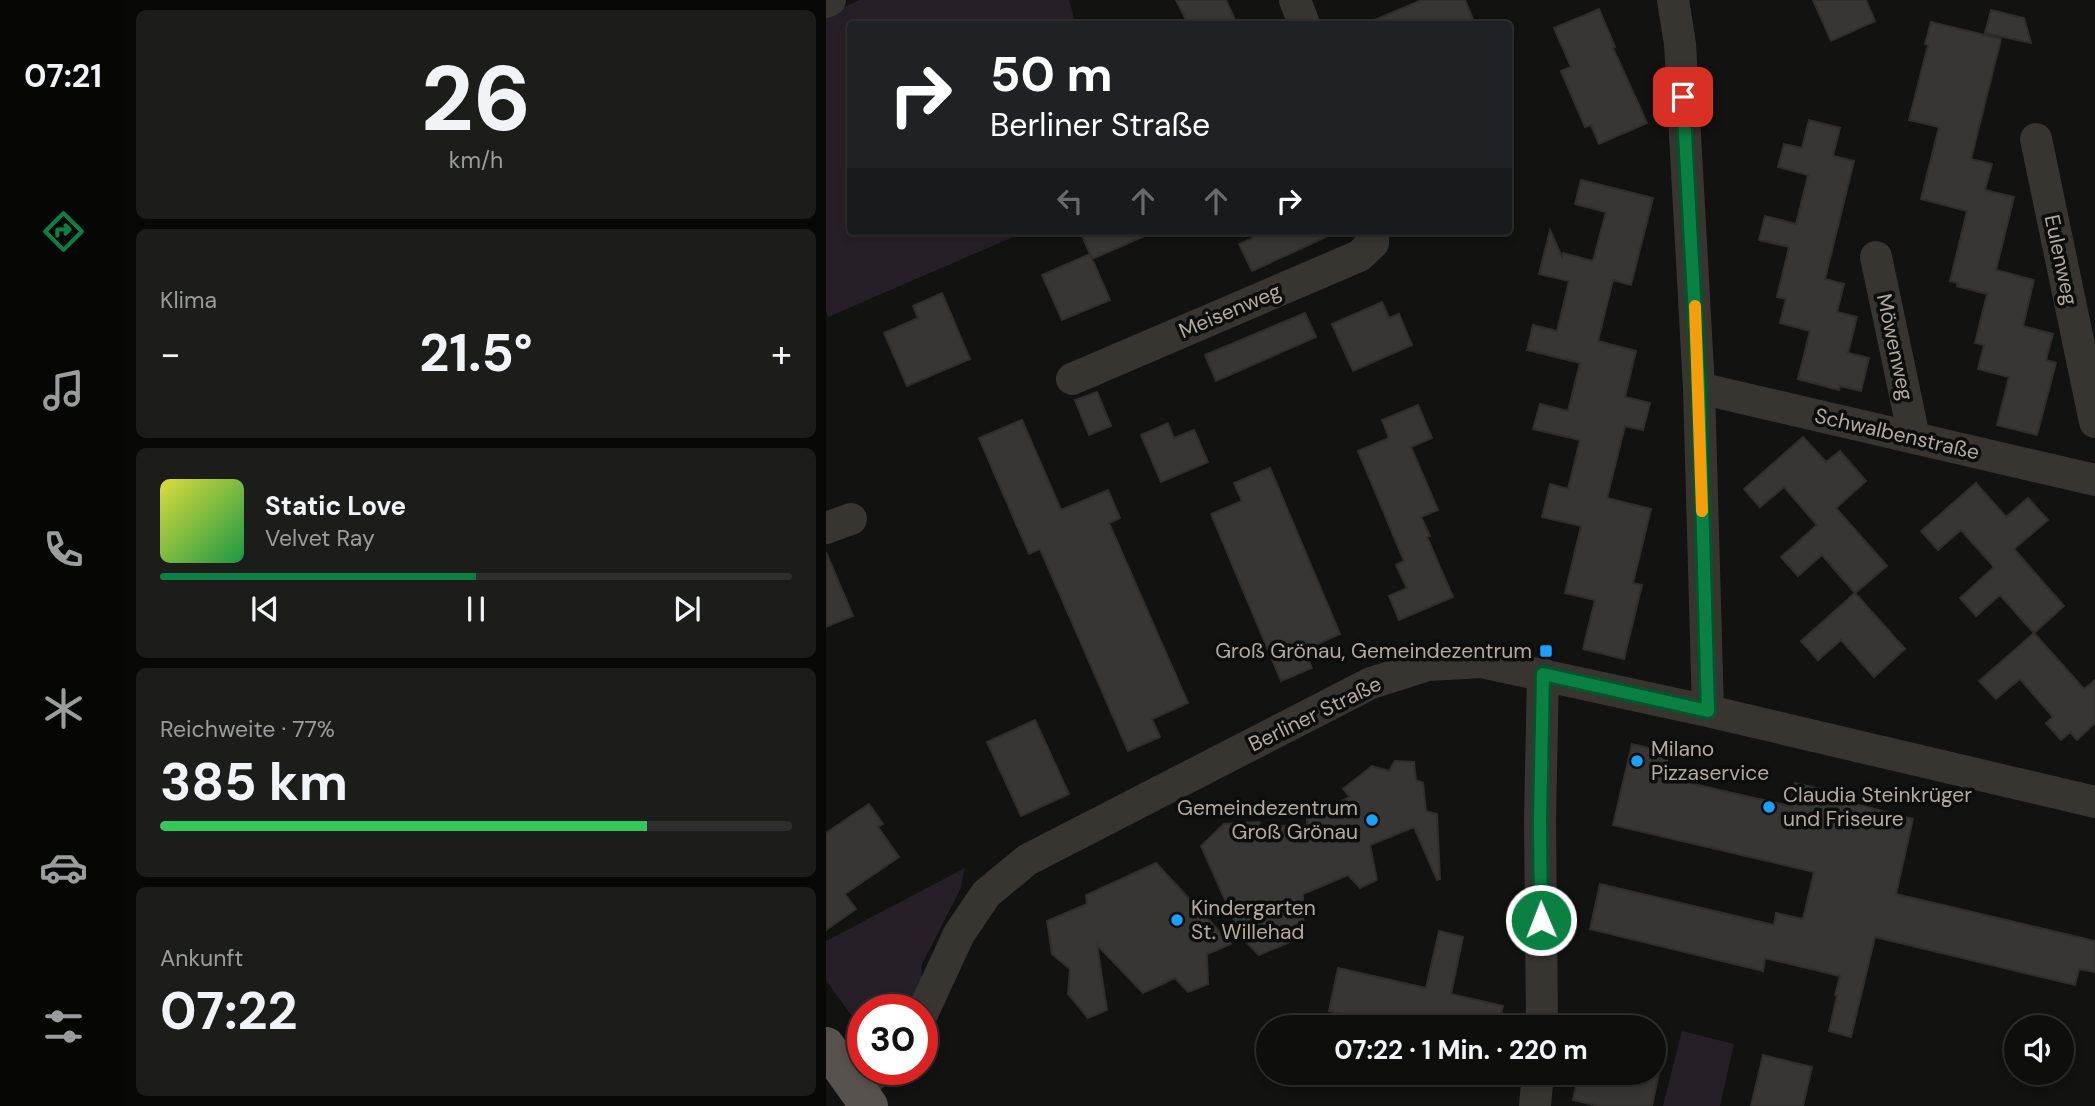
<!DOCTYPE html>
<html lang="de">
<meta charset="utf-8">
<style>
body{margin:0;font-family:"DM Sans",sans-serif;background:#1c1c1b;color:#f1f3f6;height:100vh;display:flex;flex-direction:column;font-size:26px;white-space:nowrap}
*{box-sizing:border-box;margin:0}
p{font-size:23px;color:#9b9c9d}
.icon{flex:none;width:38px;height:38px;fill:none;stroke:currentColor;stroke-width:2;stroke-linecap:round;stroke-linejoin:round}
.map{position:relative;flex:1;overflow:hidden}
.side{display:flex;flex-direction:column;gap:10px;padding:10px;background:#080807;width:700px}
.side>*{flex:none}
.top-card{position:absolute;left:21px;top:21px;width:665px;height:214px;border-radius:7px;box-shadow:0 4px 10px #0003,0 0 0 2px #2e2e2e;background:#202124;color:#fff;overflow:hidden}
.tools{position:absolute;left:1178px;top:1015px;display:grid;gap:14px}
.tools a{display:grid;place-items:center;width:70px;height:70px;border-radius:50%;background:#0e0e0d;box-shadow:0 4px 10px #0003,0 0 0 2px #2e2e2e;font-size:35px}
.speed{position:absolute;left:21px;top:994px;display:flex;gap:14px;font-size:35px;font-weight:700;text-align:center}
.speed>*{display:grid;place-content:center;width:91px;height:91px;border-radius:50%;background:#0e0e0d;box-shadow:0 4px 10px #0003,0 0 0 2px #2e2e2e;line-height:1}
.speed .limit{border:10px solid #d22;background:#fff;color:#111}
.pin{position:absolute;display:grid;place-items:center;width:60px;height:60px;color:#fff;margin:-30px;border-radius:14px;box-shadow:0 4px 10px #0006}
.me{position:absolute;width:77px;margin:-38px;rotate:359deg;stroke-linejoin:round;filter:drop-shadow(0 0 5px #0008)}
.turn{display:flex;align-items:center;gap:24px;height:147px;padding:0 28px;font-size:32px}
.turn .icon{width:91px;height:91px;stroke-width:2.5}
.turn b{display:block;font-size:49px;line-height:60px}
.lanes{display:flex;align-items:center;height:66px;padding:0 28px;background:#0003;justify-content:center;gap:35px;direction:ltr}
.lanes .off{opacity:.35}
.big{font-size:52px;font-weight:700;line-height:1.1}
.side .tile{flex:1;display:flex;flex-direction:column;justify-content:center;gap:10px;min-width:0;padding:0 24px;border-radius:10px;background:#1c1c1b}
.side .dial{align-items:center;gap:0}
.dial b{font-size:91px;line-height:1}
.song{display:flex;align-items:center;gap:21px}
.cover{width:84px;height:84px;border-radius:10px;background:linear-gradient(135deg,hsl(60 70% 55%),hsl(140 70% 35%))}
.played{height:7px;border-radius:4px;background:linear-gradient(90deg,#0b8043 50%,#2e2e2e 50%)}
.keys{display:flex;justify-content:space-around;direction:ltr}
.heat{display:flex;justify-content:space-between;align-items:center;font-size:38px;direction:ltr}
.charge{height:10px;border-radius:5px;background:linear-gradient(90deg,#34c759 77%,#2e2e2e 0)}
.trip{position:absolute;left:430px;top:1015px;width:410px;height:70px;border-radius:35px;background:#0e0e0d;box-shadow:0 4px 10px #0003,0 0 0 2px #2e2e2e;font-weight:700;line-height:70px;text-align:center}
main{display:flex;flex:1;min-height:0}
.tabs{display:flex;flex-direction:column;width:126px;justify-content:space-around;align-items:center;background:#060605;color:#9b9c9d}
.tabs .icon{width:49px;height:49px}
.tabs .selected{color:#0b8043}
.tabs b{font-size:32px;color:#f1f3f6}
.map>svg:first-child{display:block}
.green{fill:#271f28}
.building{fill:#383632;stroke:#2f2e2a;stroke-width:2}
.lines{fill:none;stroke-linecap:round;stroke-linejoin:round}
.minor{stroke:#383531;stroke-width:32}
.major{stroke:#57524d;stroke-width:38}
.route-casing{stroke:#07532c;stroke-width:18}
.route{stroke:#0b8043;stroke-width:12}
.slow{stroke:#f59e0b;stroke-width:12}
.poi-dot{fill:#1ca0ff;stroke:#0d0d0c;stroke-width:2.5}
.labels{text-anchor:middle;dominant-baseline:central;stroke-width:7;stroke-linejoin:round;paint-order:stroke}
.street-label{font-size:21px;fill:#b5a9a0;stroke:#0d0d0c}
.poi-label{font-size:21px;fill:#b5a9a0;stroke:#0d0d0c;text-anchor:start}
</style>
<main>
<nav class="tabs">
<b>07:21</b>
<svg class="icon selected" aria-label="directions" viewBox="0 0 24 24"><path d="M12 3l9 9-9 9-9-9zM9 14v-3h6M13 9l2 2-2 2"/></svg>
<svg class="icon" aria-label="music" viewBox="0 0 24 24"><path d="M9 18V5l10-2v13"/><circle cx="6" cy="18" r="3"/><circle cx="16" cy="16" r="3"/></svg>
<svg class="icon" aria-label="phone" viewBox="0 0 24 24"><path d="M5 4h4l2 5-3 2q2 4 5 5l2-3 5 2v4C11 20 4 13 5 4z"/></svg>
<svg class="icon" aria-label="climate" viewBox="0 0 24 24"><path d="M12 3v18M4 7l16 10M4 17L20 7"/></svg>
<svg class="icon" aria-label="car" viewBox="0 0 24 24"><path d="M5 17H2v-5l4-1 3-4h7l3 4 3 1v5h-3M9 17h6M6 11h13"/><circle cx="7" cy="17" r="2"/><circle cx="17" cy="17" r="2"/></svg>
<svg class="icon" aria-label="filters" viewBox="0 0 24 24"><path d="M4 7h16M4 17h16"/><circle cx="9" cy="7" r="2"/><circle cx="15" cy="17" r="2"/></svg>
</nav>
<section class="side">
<div class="tile dial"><b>26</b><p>km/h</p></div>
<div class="tile"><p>Klima</p>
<div class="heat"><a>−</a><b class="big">21.5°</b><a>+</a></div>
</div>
<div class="tile">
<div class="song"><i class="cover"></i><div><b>Static Love</b><p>Velvet Ray</p></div></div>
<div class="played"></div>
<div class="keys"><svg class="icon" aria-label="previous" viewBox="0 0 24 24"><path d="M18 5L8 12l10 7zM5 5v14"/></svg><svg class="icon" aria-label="pause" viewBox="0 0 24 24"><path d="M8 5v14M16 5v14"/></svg><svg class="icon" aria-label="next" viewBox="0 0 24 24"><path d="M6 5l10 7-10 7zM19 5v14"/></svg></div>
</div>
<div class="tile"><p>Reichweite · 77%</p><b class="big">385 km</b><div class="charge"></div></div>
<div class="tile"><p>Ankunft</p><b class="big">07:22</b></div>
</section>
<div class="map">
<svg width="1269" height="1106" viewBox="0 0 1269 1106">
<rect width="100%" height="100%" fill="#121211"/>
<!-- green -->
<path class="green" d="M 34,0 L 243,0 L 250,24 L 24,24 L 24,231 L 201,231 L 2,317 L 0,311 L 0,15 Z
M 139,868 L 134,890 L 96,964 L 95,987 L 81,1010 L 37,1010 L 37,1032 L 0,980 L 0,941 Z
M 856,1031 L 908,1044 L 894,1106 L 837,1106 Z"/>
<!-- building -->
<path class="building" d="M 350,0 L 400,0 L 411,24 L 362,24 Z
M 596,0 L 639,0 L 649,24 L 539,24 Z
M 987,0 L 1040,0 L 1049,21 L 1005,41 Z
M 773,9 L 789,47 L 787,48 L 821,123 L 773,144 L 765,125 L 759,127 L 735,71 L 745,67 L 728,28 Z
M 1165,10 L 1198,18 L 1205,43 L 1159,33 Z
M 1105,22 L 1175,39 L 1145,159 L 1166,164 L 1159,190 L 1188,197 L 1170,270 L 1208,280 L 1197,326 L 1227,334 L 1220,360 L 1230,363 L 1211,435 L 1171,425 L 1183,377 L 1152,369 L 1158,345 L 1149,343 L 1161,294 L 1131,286 L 1132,283 L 1124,281 L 1141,211 L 1095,199 L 1113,127 L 1083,120 L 1102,45 L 1099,44 Z
M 983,120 L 1014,128 L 1007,156 L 1028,161 L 999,279 L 1018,284 L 1011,312 L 1031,317 L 1022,353 L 1043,358 L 1035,391 L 1014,386 L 1013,390 L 972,379 L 984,331 L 954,323 L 960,299 L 951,297 L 963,247 L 933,240 L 939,216 L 970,224 L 982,175 L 952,167 L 958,144 L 976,148 Z
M 755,180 L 827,198 L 805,285 L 787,280 L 772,341 L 810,351 L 799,397 L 824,403 L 817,430 L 799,426 L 781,498 L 825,509 L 807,583 L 816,585 L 798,659 L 757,649 L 769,600 L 739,593 L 755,526 L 716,517 L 724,484 L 742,489 L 754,440 L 707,429 L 714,404 L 742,411 L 754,363 L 701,350 L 707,325 L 731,331 L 743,281 L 713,274 L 724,230 L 736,257 L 737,253 L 767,261 L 780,212 L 749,204 Z
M 254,231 L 330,231 L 266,259 Z
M 424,231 L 513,231 L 426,271 L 413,244 L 427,238 Z
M 264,254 L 284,300 L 236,320 L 216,275 Z
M 116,293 L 144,359 L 81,386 L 58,333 L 92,318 L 87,306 Z
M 556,302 L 563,318 L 573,314 L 586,345 L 527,371 L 506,324 Z
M 479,313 L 490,337 L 390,381 L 379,355 Z
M 271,392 L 285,426 L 263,435 L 249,400 Z
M 592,405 L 606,438 L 585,447 L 612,510 L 595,517 L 604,536 L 601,537 L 627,597 L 573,620 L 563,596 L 581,588 L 570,565 L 578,561 L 532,451 L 563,438 L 556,420 Z
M 196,420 L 235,510 L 282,490 L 294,518 L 283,523 L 362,703 L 326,719 L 334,737 L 302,751 L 214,549 L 203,554 L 153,438 Z
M 342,423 L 348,438 L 368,430 L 382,462 L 335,482 L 315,435 Z
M 977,437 L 1000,462 L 1014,451 L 1040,481 L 1010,508 L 1061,566 L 1029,593 L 996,555 L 972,576 L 955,557 L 991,525 L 958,487 L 934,507 L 918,489 Z
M 444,468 L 514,634 L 478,650 L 486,668 L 455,681 L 385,514 L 416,501 L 408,483 Z
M 1150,483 L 1180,517 L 1202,498 L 1222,520 L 1188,549 L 1238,606 L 1208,633 L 1174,595 L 1150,616 L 1134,598 L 1168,567 L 1135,530 L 1112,550 L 1095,531 Z
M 0,552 L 27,616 L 0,627 Z
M 1029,593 L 1079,649 L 1048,677 L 1015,640 L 992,660 L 975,641 Z
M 1208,633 L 1258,689 L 1269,680 L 1269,723 L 1251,740 L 1244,732 L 1235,740 L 1220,723 L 1227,717 L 1194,679 L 1170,699 L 1153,681 Z
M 209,720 L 243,794 L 195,816 L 161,742 Z
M 806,744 L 843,753 L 837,777 L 964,806 L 969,783 L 1007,792 L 1006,798 L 1087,819 L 1070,894 L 1269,941 L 1269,972 L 1253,969 L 1249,985 L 1049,937 L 1025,1037 L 1003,1031 L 1011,996 L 1009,995 L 1014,976 L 939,958 L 937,971 L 764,929 L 774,884 L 948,925 L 950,913 L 977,919 L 988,872 L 787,825 Z
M 569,761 L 588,762 L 590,780 L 597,783 L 600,811 L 611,814 L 614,879 L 611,880 L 588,827 L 544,845 L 551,880 L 534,888 L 522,875 L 477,894 L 478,936 L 433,955 L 416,938 L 375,846 L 398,824 L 433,822 L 435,827 L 481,825 L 481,816 L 524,797 L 517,789 L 546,766 L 563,771 Z
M 43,804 L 57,824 L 52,827 L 73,857 L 19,894 L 30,909 L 0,930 L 0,833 Z
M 330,863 L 405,944 L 381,954 L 382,984 L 362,992 L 349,978 L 317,993 L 271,945 L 281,1010 L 262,1018 L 242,994 L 244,969 L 226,954 L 221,921 L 261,904 L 260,895 Z
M 613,931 L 637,937 L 625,994 L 677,1006 L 672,1027 L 574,1027 L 503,1011 L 512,968 L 600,988 Z
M 937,1055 L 986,1067 L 977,1106 L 925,1106 Z
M 753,1073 L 833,1073 L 826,1106 L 773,1106 L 747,1100 Z"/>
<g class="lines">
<!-- minor -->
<path class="minor" d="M 469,0 L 478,24
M 847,0 L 854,44 L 873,388 L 882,711
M 0,2 L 4,0
M 1210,139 L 1269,422
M 1050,257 L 1088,437
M 246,379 L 533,256 L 547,243 L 547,231
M 873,388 L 1269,480
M 0,528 L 25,519
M 96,1014 L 133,934 L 160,894 L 201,860 L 545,683 L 602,665 L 656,662 L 882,711 L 1269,802
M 716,1027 L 714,820 L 717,674
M 32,1090 L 53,1069
M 709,1106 L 712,1073"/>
<!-- major -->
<path class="major" d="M 0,1046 L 43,1106"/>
</g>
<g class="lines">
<!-- route casing -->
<g class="route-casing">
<path id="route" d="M 715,920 L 714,820 L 717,674 L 882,711 L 873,388 L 857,97"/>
</g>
<!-- route -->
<use href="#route" class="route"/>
<!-- slow -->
<path class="slow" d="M 869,306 L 876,511"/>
</g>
<!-- markers -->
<g class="poi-dot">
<rect x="713" y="644" width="14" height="14" rx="3.5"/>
<circle cx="811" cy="761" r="7"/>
<circle cx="943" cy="807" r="7"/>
<circle cx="546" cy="820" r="7"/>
<circle cx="351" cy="920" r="7"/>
</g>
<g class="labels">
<!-- street labels -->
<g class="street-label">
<text transform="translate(1235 260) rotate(78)">Eulenweg</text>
<text transform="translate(404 311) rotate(-23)">Meisenweg</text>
<text transform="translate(1069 347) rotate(78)">Möwenweg</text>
<text transform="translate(1071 434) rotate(13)">Schwalbenstraße</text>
<text transform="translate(489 714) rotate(-26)">Berliner Straße</text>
</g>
<!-- poi labels -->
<g class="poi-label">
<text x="706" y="651" text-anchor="end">Groß Grönau, Gemeindezentrum</text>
<text x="825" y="749">Milano<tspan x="825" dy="24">Pizzaservice</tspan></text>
<text x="957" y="795">Claudia Steinkrüger<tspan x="957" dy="24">und Friseure</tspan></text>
<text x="532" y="808" text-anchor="end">Gemeindezentrum<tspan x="532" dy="24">Groß Grönau</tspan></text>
<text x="365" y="908">Kindergarten<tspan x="365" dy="24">St. Willehad</tspan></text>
</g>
</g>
</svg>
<div class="tools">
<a><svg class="icon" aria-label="sound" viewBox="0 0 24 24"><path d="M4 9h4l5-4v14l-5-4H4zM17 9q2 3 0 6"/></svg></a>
</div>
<div class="speed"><div class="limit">30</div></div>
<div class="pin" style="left:857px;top:97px;background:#d93025"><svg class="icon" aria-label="arrive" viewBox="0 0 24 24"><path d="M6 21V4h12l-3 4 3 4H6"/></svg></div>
<svg class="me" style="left:715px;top:920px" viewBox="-20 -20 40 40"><circle r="17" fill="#0b8043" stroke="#fff" stroke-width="3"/><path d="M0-11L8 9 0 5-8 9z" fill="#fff"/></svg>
<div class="trip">07:22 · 1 Min. · 220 m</div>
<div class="top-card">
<div class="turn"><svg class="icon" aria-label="right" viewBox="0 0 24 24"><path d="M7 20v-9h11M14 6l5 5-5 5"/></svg><div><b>50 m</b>Berliner Straße</div></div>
<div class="lanes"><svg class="icon off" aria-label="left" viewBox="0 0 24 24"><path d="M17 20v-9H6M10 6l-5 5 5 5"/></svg><svg class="icon off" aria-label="ahead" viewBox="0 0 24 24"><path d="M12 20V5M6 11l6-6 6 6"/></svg><svg class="icon off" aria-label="ahead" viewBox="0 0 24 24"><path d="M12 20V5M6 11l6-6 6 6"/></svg><svg class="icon" aria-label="right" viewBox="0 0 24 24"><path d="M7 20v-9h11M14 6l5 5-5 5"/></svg></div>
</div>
</div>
</main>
